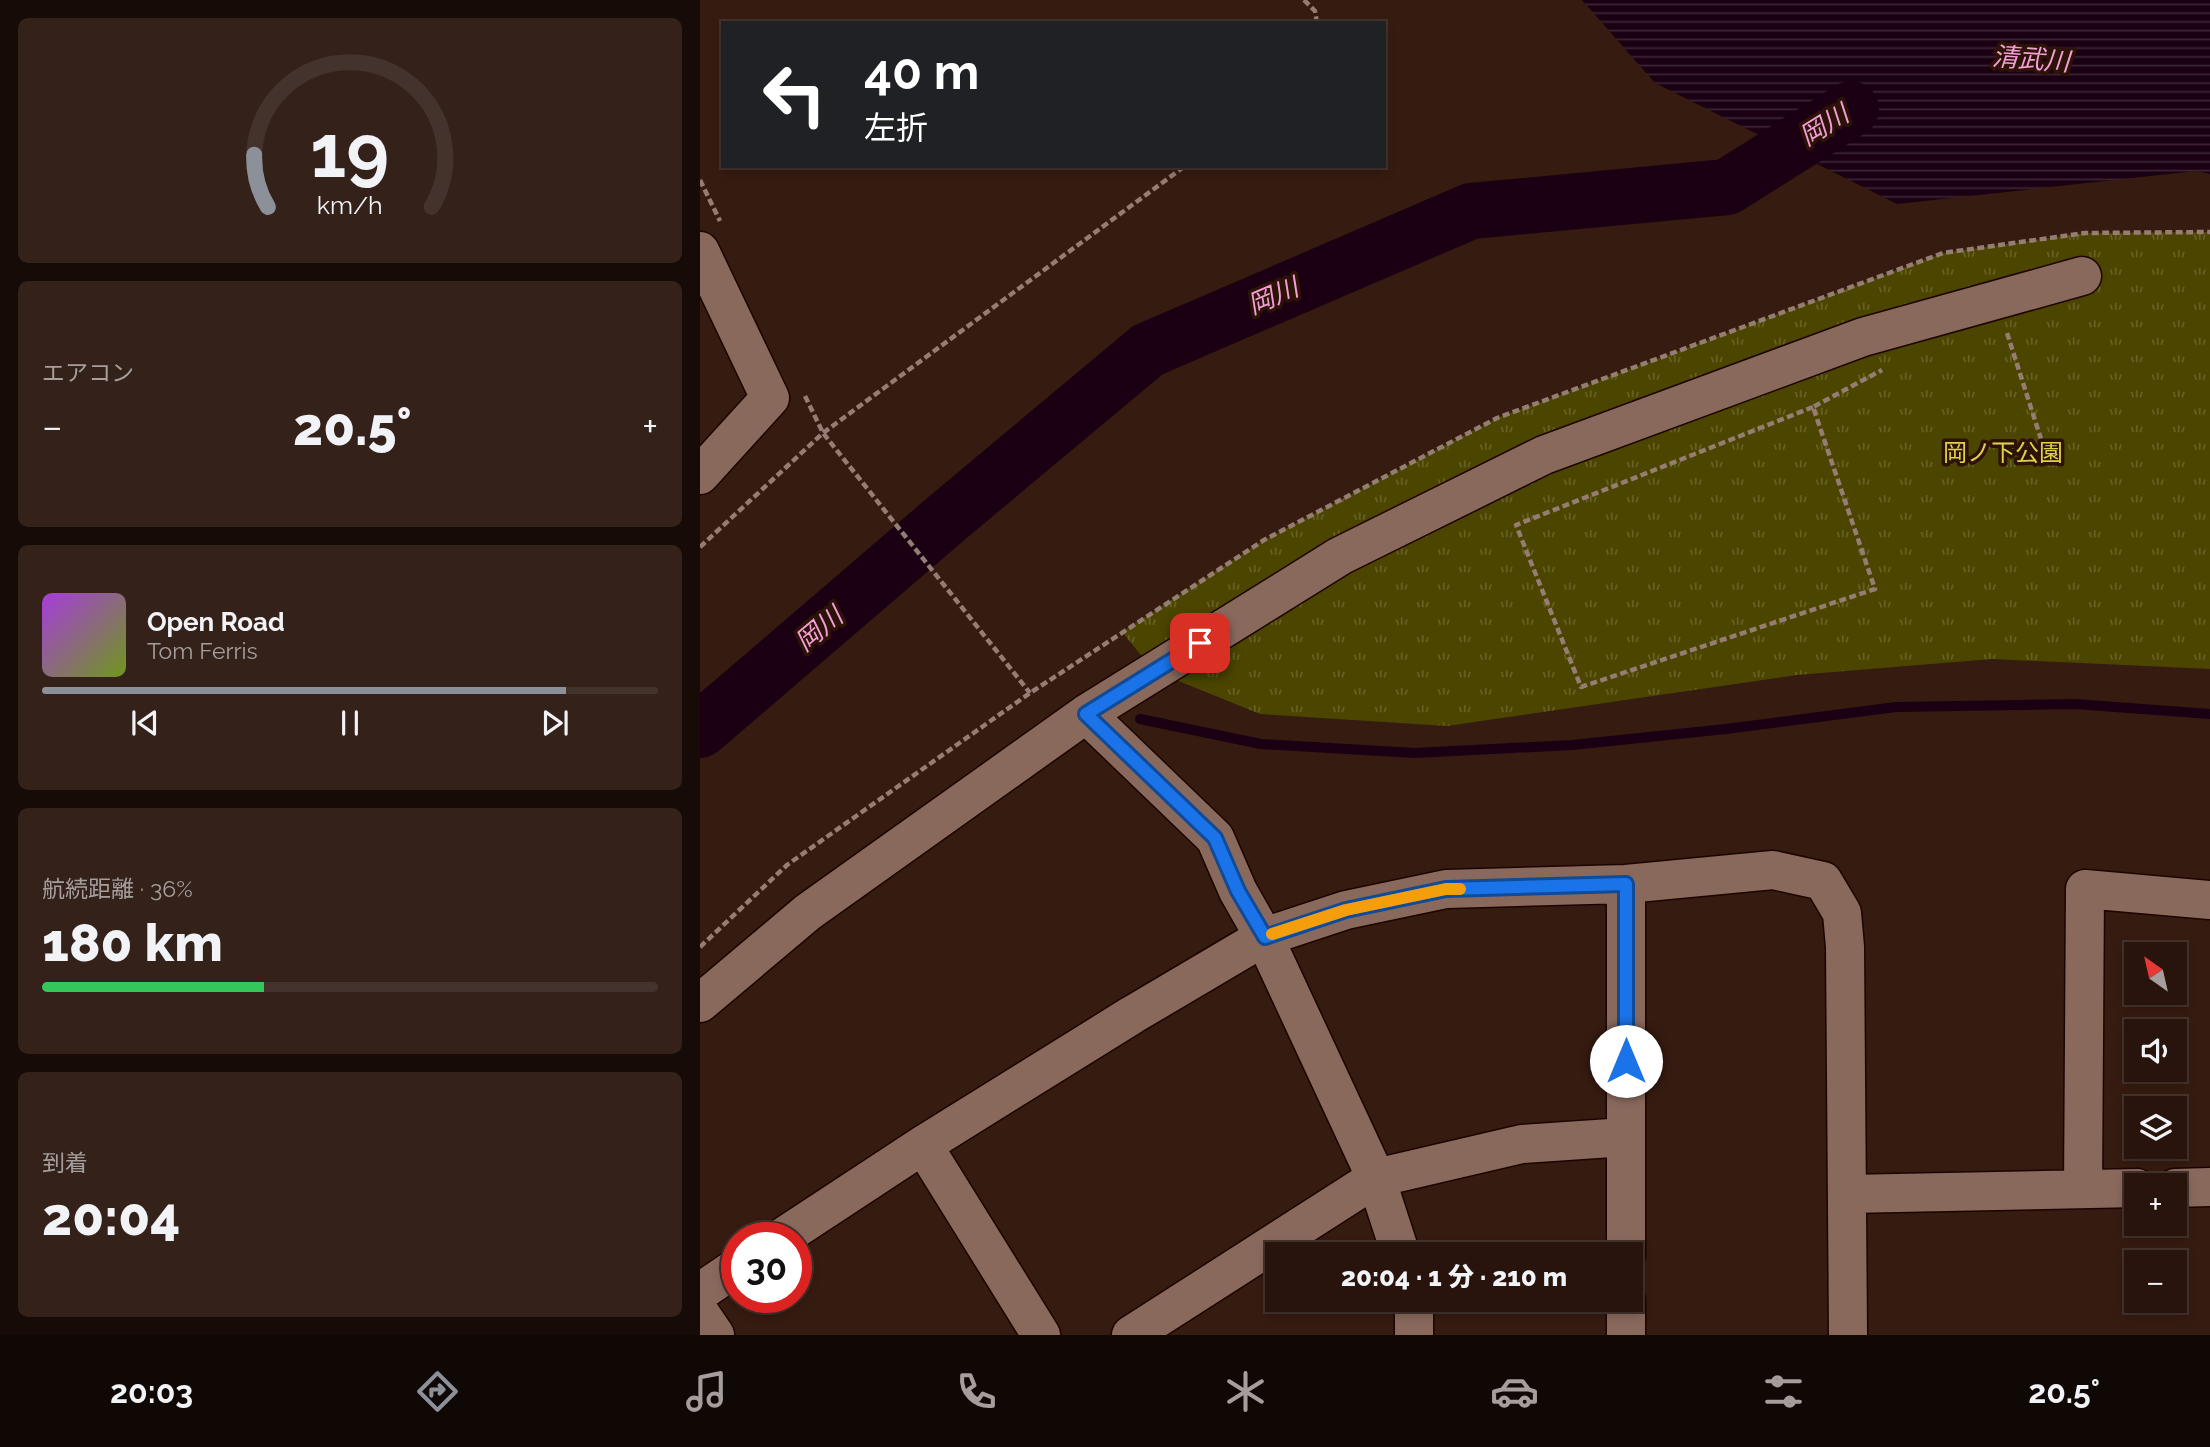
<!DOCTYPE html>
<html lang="ja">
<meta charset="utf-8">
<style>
body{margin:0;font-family:Raleway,"Noto Sans JP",sans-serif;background:#34211a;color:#f1f3f6;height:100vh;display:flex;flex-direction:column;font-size:26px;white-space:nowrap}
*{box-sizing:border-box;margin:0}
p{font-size:23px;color:#a59e9d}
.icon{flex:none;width:38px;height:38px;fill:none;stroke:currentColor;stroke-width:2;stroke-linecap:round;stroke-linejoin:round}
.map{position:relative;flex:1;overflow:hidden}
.side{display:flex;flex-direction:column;gap:18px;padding:18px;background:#160b07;width:700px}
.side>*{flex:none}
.guide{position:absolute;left:21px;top:21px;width:665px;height:147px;border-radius:0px;box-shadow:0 4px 10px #0003,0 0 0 2px #44332d;background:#202124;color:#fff;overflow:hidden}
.needle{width:46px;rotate:326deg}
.controls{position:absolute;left:1424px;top:942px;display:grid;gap:14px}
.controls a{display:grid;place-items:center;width:63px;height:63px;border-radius:0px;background:#28140c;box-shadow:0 4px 10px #0003,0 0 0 2px #44332d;font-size:35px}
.speed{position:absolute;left:21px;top:1222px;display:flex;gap:14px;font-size:35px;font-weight:700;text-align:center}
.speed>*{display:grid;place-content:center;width:91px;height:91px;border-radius:50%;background:#28140c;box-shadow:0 4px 10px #0003,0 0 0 2px #44332d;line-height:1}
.speed .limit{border:10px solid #d22;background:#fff;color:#111}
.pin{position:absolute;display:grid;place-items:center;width:60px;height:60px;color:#fff;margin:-30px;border-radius:14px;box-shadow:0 4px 10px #0006}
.me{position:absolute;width:77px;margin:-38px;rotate:0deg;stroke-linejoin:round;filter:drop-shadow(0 0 5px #0008)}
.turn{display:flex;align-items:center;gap:24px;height:147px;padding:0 28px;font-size:32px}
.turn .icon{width:91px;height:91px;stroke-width:2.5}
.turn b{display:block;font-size:49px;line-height:60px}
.big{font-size:52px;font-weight:800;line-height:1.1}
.side .tile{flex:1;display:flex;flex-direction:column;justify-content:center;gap:10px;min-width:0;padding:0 24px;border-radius:10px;background:#34211a}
.side .dial{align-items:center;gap:0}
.dial svg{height:182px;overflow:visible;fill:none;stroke:#44332d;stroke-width:7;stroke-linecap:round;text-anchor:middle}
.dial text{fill:#f1f3f6;stroke:none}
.song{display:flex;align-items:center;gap:21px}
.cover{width:84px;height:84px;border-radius:10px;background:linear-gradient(135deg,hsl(280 70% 55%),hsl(80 70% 35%))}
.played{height:7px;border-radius:4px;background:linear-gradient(90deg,#8c9099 85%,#44332d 85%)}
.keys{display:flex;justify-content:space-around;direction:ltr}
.heat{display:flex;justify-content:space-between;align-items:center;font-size:38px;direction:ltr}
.charge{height:10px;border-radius:5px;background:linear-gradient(90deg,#34c759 36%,#44332d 0)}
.trip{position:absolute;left:565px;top:1242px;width:378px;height:70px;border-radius:0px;background:#28140c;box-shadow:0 4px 10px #0003,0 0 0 2px #44332d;font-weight:800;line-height:70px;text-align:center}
.tab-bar{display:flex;height:112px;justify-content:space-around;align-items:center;background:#100805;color:#a59e9d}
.tab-bar .icon{width:49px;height:49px}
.tab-bar .active{color:#8c9099}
.tab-bar b{font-size:32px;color:#f1f3f6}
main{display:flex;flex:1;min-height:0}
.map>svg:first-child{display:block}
.park{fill:url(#park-tufts)}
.water{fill:url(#water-rules)}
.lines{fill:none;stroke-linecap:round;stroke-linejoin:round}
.stream{stroke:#1a0012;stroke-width:10}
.river{stroke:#1a0012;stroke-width:56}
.minor-casing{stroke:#1c0500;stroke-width:41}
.path{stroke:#957d74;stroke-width:4.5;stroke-dasharray:7 3.5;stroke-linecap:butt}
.minor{stroke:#8a695d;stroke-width:38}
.route-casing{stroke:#114b97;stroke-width:18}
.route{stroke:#1a73e8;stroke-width:12}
.slow{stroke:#f59e0b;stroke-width:12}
.labels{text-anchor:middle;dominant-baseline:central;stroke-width:7;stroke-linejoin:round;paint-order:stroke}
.park-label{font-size:24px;fill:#e0d248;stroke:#2c1207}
.water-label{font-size:26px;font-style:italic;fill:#f39ed6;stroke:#2c1207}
</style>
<main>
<section class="side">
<div class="tile dial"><svg viewBox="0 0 100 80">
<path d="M14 69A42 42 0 1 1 86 69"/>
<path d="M14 69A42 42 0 0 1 8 46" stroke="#8c9099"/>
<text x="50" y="56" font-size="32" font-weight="700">19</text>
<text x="50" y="72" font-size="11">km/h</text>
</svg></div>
<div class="tile"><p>エアコン</p>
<div class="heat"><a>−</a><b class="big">20.5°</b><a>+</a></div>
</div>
<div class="tile">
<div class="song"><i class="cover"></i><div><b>Open Road</b><p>Tom Ferris</p></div></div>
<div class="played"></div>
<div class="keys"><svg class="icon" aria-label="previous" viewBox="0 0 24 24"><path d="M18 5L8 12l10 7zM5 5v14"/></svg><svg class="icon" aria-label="pause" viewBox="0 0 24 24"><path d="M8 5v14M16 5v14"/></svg><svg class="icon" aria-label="next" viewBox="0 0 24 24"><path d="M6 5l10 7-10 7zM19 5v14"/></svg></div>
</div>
<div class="tile"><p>航続距離 · 36%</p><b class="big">180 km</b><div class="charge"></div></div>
<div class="tile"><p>到着</p><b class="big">20:04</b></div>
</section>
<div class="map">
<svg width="1510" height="1335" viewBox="0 0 1510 1335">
<defs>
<pattern id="park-tufts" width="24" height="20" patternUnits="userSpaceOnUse" patternTransform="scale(1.75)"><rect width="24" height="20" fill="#4b4500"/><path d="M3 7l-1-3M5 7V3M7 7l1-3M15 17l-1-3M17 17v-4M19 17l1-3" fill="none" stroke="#666025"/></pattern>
<pattern id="water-rules" width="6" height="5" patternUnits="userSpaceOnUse" patternTransform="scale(1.75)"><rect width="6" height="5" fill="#1a0012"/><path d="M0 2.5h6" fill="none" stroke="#3c2534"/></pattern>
</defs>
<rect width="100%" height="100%" fill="#361b10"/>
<!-- park -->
<path class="park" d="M 1510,232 L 1510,669 L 1292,659 L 1097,675 L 747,726 L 560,714 L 454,671 L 422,632 L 564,540 L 797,418 L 1243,253 L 1385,233 Z"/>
<!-- water -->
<path class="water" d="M 882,0 L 1510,0 L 1510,174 L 1496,171 L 1197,204 L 955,83 Z"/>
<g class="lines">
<!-- stream -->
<path class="stream" d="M 440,719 L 561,744 L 715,753 L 872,745 L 1026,729 L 1196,707 L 1375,704 L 1510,714"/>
<!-- river -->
<path class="river" d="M 0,730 L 247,518 L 448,350 L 771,211 L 1027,187 L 1151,109"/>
<!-- minor casing -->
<g class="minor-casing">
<path id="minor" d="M 0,251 L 70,398 L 0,475
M 386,714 L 515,838 L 538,891 L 564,937 L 676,1178 L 701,1255
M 0,1003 L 108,912 L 386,714 L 640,556 L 844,455 L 1163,337 L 1382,276
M 223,1145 L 341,1335
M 1475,1188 L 1510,1187
M 1383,1189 L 1385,889 L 1510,900
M 1147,1194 L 1437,1188
M 83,1237 L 223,1145 L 432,1015 L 564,937 L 646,910 L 746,889 L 926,884 L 1073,870 L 1123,881 L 1142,913 L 1145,947 L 1148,1335
M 926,1255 L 926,884
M 0,1292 L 37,1267
M 714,1300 L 714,1335
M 0,1313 L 15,1335
M 431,1335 L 676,1178 L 822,1144 L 926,1137
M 926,1335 L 926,1300"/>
</g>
<!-- path -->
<path class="path" d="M 604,0 L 615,11 L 617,23
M 0,180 L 20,221
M 1307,333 L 1341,439
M 105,396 L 123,433 L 330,693
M 1113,407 L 816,525 L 881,687 L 1175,589 L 1113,407 L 1182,370
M 0,547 L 123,433 L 485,166
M 0,947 L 87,865 L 330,693 L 564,540 L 797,418 L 1243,253 L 1385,233 L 1510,232"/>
<!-- minor -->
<use href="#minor" class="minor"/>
</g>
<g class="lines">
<!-- route casing -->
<g class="route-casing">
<path id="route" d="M 500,643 L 386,714 L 515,838 L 538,891 L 565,937 L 646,910 L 746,889 L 926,884 L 926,1061"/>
</g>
<!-- route -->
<use href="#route" class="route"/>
<!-- slow -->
<path class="slow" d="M 572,934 L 646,910 L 746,889 L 760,889"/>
</g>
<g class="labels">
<!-- park labels -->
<g class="park-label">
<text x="1303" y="452">岡ノ下公園</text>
</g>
<!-- water labels -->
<g class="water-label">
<text transform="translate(1331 59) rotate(4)">清武川</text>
<text transform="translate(1124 125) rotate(-32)">岡川</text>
<text transform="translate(573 296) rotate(-23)">岡川</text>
<text transform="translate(119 629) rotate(-40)">岡川</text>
</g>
</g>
</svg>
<div class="controls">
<a><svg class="needle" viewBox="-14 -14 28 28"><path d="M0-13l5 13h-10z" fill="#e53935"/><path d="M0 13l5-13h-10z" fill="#a59e9d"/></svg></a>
<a><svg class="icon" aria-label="sound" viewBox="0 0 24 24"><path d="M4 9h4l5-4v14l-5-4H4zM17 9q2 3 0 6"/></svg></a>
<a><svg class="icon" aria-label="layers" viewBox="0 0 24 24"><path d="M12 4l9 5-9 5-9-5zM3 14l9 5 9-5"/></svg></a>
<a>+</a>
<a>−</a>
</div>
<div class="speed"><div class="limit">30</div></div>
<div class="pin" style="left:500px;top:643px;background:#d93025"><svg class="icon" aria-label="arrive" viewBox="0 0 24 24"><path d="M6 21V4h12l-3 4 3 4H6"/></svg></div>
<svg class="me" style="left:926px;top:1061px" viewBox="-20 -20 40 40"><circle r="19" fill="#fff"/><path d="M0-13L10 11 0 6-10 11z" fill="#1a73e8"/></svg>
<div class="trip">20:04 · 1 分 · 210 m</div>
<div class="guide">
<div class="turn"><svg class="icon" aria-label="left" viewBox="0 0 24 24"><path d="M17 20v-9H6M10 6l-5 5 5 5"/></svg><div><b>40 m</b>左折</div></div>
</div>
</div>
</main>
<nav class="tab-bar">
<b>20:03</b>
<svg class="icon active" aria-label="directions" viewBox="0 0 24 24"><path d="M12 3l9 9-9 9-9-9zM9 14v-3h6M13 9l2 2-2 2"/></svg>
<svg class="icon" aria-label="music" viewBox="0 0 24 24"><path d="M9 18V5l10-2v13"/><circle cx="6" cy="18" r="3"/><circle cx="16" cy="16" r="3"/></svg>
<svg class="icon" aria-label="phone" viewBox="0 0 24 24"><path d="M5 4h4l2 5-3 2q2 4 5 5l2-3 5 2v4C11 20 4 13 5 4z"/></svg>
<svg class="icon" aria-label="climate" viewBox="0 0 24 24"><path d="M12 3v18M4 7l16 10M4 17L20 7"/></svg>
<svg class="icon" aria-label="car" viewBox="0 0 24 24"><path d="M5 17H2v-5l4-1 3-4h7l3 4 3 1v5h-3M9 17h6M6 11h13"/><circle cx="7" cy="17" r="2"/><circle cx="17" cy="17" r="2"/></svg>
<svg class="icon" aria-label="filters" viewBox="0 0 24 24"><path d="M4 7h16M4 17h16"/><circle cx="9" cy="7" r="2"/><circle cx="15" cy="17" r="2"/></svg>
<b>20.5°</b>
</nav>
